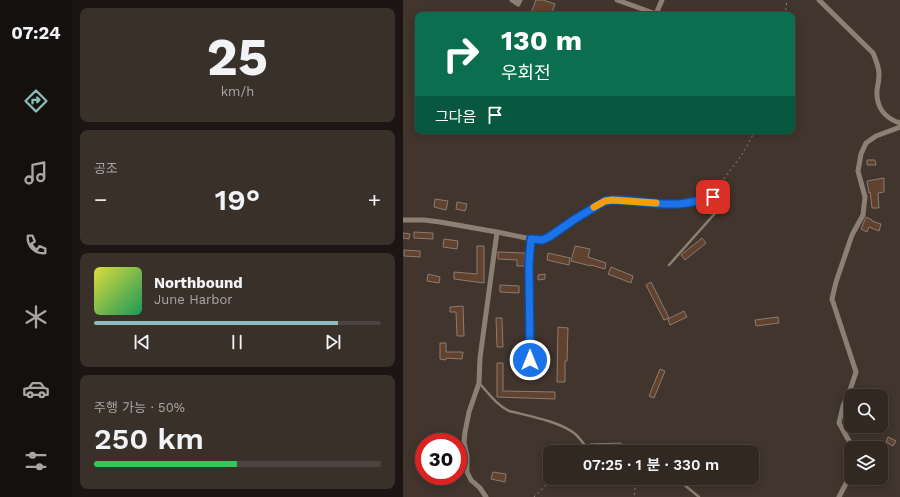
<!DOCTYPE html>
<html lang="ko">
<meta charset="utf-8">
<style>
body{margin:0;font-family:"Work Sans","Noto Sans KR",sans-serif;background:#39302a;color:#f1f3f6;height:100vh;display:flex;flex-direction:column;font-size:15px;white-space:nowrap}
*{box-sizing:border-box;margin:0}
p{font-size:13px;color:#a8a6a5}
.icon{flex:none;width:22px;height:22px;fill:none;stroke:currentColor;stroke-width:2;stroke-linecap:round;stroke-linejoin:round}
.map{position:relative;flex:1;overflow:hidden}
.panel{display:flex;flex-direction:column;gap:8px;padding:8px;background:#1b1613;width:331px}
.panel>*{flex:none}
.hud{position:absolute;left:12px;top:12px;width:380px;height:122px;border-radius:8px;box-shadow:0 2px 10px #0003,0 0 0 1px #4c4440;background:#0b6e4f;color:#fff;overflow:hidden}
.fabs{position:absolute;left:441px;top:389px;display:grid;gap:8px}
.fabs a{display:grid;place-items:center;width:44px;height:44px;border-radius:8px;background:#312822;box-shadow:0 2px 10px #0003,0 0 0 1px #4c4440;font-size:20px}
.speed{position:absolute;left:12px;top:433px;display:flex;gap:8px;font-size:20px;font-weight:700;text-align:center}
.speed>*{display:grid;place-content:center;width:52px;height:52px;border-radius:50%;background:#312822;box-shadow:0 2px 10px #0003,0 0 0 1px #4c4440;line-height:1}
.speed .limit{border:6px solid #d22;background:#fff;color:#111}
.pin{position:absolute;display:grid;place-items:center;width:34px;height:34px;color:#fff;margin:-17px;border-radius:8px;box-shadow:0 2px 6px #0006}
.me{position:absolute;width:44px;margin:-22px;rotate:0deg;stroke-linejoin:round;filter:drop-shadow(0 0 3px #0008)}
.turn{display:flex;align-items:center;gap:14px;height:84px;padding:0 20px;font-size:18px}
.turn .icon{width:52px;height:52px;stroke-width:2.5}
.turn b{display:block;font-size:28px;line-height:34px}
.then{display:flex;align-items:center;height:38px;padding:0 20px;background:#0003;gap:8px;font-size:15px}
.big{font-size:30px;font-weight:600;line-height:1.1}
.panel .tile{flex:1;display:flex;flex-direction:column;justify-content:center;gap:6px;min-width:0;padding:0 14px;border-radius:8px;background:#39302a}
.panel .dial{align-items:center;gap:0}
.dial b{font-size:52px;line-height:1}
.song{display:flex;align-items:center;gap:12px}
.cover{width:48px;height:48px;border-radius:6px;background:linear-gradient(135deg,hsl(60 70% 55%),hsl(150 70% 35%))}
.played{height:4px;border-radius:2px;background:linear-gradient(90deg,#8bbbb9 85%,#4c4440 85%)}
.keys{display:flex;justify-content:space-around;direction:ltr}
.heat{display:flex;justify-content:space-between;align-items:center;font-size:22px;direction:ltr}
.charge{height:6px;border-radius:3px;background:linear-gradient(90deg,#34c759 50%,#4c4440 0)}
.trip{position:absolute;left:140px;top:445px;width:216px;height:40px;border-radius:8px;background:#312822;box-shadow:0 2px 10px #0003,0 0 0 1px #4c4440;font-weight:600;line-height:40px;text-align:center}
main{display:flex;flex:1;min-height:0}
.menu{display:flex;flex-direction:column;width:72px;justify-content:space-around;align-items:center;background:#14100e;color:#a8a6a5}
.menu .icon{width:28px;height:28px}
.menu .current{color:#8bbbb9}
.menu b{font-size:18px;color:#f1f3f6}
.map>svg:first-child{display:block}
.building{fill:#60422e;stroke:#8a7c73}
.lines{fill:none;stroke-linecap:round;stroke-linejoin:round}
.path{stroke:#90857f;stroke-width:1;stroke-dasharray:2 3;stroke-linecap:butt}
.service{stroke:#8b8073;stroke-width:2.5}
.minor{stroke:#8b8073;stroke-width:5}
.route-casing{stroke:#114b97;stroke-width:10}
.route{stroke:#1a73e8;stroke-width:7}
.slow{stroke:#f59e0b;stroke-width:7}
</style>
<main>
<nav class="menu">
<b>07:24</b>
<svg class="icon current" aria-label="directions" viewBox="0 0 24 24"><path d="M12 3l9 9-9 9-9-9zM9 14v-3h6M13 9l2 2-2 2"/></svg>
<svg class="icon" aria-label="music" viewBox="0 0 24 24"><path d="M9 18V5l10-2v13"/><circle cx="6" cy="18" r="3"/><circle cx="16" cy="16" r="3"/></svg>
<svg class="icon" aria-label="phone" viewBox="0 0 24 24"><path d="M5 4h4l2 5-3 2q2 4 5 5l2-3 5 2v4C11 20 4 13 5 4z"/></svg>
<svg class="icon" aria-label="climate" viewBox="0 0 24 24"><path d="M12 3v18M4 7l16 10M4 17L20 7"/></svg>
<svg class="icon" aria-label="car" viewBox="0 0 24 24"><path d="M5 17H2v-5l4-1 3-4h7l3 4 3 1v5h-3M9 17h6M6 11h13"/><circle cx="7" cy="17" r="2"/><circle cx="17" cy="17" r="2"/></svg>
<svg class="icon" aria-label="filters" viewBox="0 0 24 24"><path d="M4 7h16M4 17h16"/><circle cx="9" cy="7" r="2"/><circle cx="15" cy="17" r="2"/></svg>
</nav>
<section class="panel">
<div class="tile dial"><b>25</b><p>km/h</p></div>
<div class="tile"><p>공조</p>
<div class="heat"><a>−</a><b class="big">19°</b><a>+</a></div>
</div>
<div class="tile">
<div class="song"><i class="cover"></i><div><b>Northbound</b><p>June Harbor</p></div></div>
<div class="played"></div>
<div class="keys"><svg class="icon" aria-label="previous" viewBox="0 0 24 24"><path d="M18 5L8 12l10 7zM5 5v14"/></svg><svg class="icon" aria-label="pause" viewBox="0 0 24 24"><path d="M8 5v14M16 5v14"/></svg><svg class="icon" aria-label="next" viewBox="0 0 24 24"><path d="M6 5l10 7-10 7zM19 5v14"/></svg></div>
</div>
<div class="tile"><p>주행 가능 · 50%</p><b class="big">250 km</b><div class="charge"></div></div>
</section>
<div class="map">
<svg width="497" height="497" viewBox="0 0 497 497">
<rect width="100%" height="100%" fill="#41352d"/>
<!-- building -->
<path class="building" d="M 133,0 L 140,0 L 152,4 L 148,15 L 127,15 Z
M 464,160 L 472,160 L 473,165 L 464,165 Z
M 481,178 L 481,192 L 475,193 L 476,208 L 469,208 L 467,192 L 466,193 L 464,181 Z
M 32,199 L 45,201 L 43,210 L 31,207 Z
M 54,202 L 64,204 L 62,211 L 53,209 Z
M 463,217 L 469,220 L 469,221 L 478,224 L 476,231 L 466,227 L 464,232 L 458,229 Z
M 11,232 L 30,233 L 30,239 L 11,238 Z
M 0,233 L 7,234 L 6,239 L 0,238 Z
M 299,238 L 303,243 L 282,260 L 278,255 Z
M 41,239 L 55,241 L 54,249 L 40,247 Z
M 74,246 L 81,246 L 81,283 L 51,279 L 51,272 L 74,274 Z
M 172,246 L 187,249 L 185,257 L 203,263 L 202,269 L 188,265 L 188,266 L 168,261 Z
M 1,250 L 17,251 L 17,257 L 1,256 Z
M 95,252 L 122,253 L 122,266 L 114,266 L 114,260 L 95,259 Z
M 145,253 L 167,258 L 166,265 L 144,260 Z
M 208,267 L 230,276 L 228,283 L 205,274 Z
M 25,274 L 37,277 L 36,283 L 24,281 Z
M 142,274 L 142,279 L 135,280 L 135,275 Z
M 248,282 L 266,318 L 261,320 L 243,285 Z
M 97,285 L 116,286 L 116,293 L 97,292 Z
M 60,306 L 61,336 L 54,336 L 53,312 L 47,312 L 47,307 Z
M 281,311 L 284,317 L 267,325 L 265,319 Z
M 375,317 L 376,323 L 353,326 L 352,320 Z
M 93,318 L 99,318 L 100,347 L 94,347 Z
M 155,327 L 165,328 L 164,361 L 162,361 L 162,382 L 154,382 Z
M 37,343 L 43,343 L 43,352 L 60,352 L 59,359 L 43,358 L 43,360 L 37,359 Z
M 94,363 L 100,363 L 100,391 L 152,392 L 152,399 L 94,397 Z
M 257,369 L 262,371 L 251,398 L 246,396 Z
M 485,437 L 493,441 L 490,446 L 483,442 Z
M 218,443 L 218,448 L 189,448 L 187,447 L 187,444 Z
M 90,472 L 103,474 L 102,482 L 88,479 Z"/>
<g class="lines">
<!-- path -->
<path class="path" d="M 382,15 L 384,0
M 312,191 L 340,153 L 352,131
M 230,478 L 232,489 L 231,497
M 131,497 L 142,486 L 153,478"/>
<!-- service -->
<path class="service" d="M 266,265 L 315,210 L 318,206 L 317,202 L 314,199
M 77,384 C 86,394 94,405 106,411 C 126,416 155,421 171,433 C 178,438 181,447 188,451 L 232,451 L 252,449 L 258,452
M 273,478 L 296,497"/>
<!-- minor -->
<path class="minor" d="M 109,0 L 115,4 L 117,0
M 214,0 L 253,14 L 259,0
M 416,0 L 470,53 C 473,60 476,67 476,74 C 476,80 475,85 474,90 C 473,106 481,118 497,123
M 0,220 L 21,220 L 37,222 L 94,232 L 133,240 L 139,240 L 146,237 L 172,219 L 202,201 L 209,200 L 217,200 C 236,201 257,205 276,204 C 288,203 299,199 310,197 L 313,199
M 127,360 L 126,263 L 128,239
M 450,448 L 436,423 L 440,406 L 447,390 L 453,372 L 429,299 L 433,282 L 449,235 L 460,215 L 462,197 L 455,171 L 458,154 L 463,143 L 473,136 L 497,127
M 83,497 L 77,488 L 68,480 L 64,472 L 64,456 L 61,442 L 62,432 L 66,412 L 76,383 L 77,358 L 94,232
M 436,497 L 448,474"/>
</g>
<g class="lines">
<!-- route casing -->
<g class="route-casing">
<path id="route" d="M 127,360 L 126,263 L 128,239 L 139,240 L 146,237 L 172,219 L 202,201 L 209,200 L 217,200 C 236,201 257,205 276,204 C 288,203 299,200 310,197"/>
</g>
<!-- route -->
<use href="#route" class="route"/>
<!-- slow -->
<path class="slow" d="M 191,207 L 202,201 L 209,200 L 253,203"/>
</g>
</svg>
<div class="fabs">
<a><svg class="icon" aria-label="search" viewBox="0 0 24 24"><circle cx="10" cy="10" r="6"/><path d="M15 15l6 6"/></svg></a>
<a><svg class="icon" aria-label="layers" viewBox="0 0 24 24"><path d="M12 4l9 5-9 5-9-5zM3 14l9 5 9-5"/></svg></a>
</div>
<div class="speed"><div class="limit">30</div></div>
<div class="pin" style="left:310px;top:197px;background:#d93025"><svg class="icon" aria-label="arrive" viewBox="0 0 24 24"><path d="M6 21V4h12l-3 4 3 4H6"/></svg></div>
<svg class="me" style="left:127px;top:360px" viewBox="-20 -20 40 40"><circle r="17" fill="#1a73e8" stroke="#fff" stroke-width="3"/><path d="M0-11L8 9 0 5-8 9z" fill="#fff"/></svg>
<div class="trip">07:25 · 1 분 · 330 m</div>
<div class="hud">
<div class="turn"><svg class="icon" aria-label="right" viewBox="0 0 24 24"><path d="M7 20v-9h11M14 6l5 5-5 5"/></svg><div><b>130 m</b>우회전</div></div>
<div class="then">그다음<svg class="icon" aria-label="arrive" viewBox="0 0 24 24"><path d="M6 21V4h12l-3 4 3 4H6"/></svg></div>
</div>
</div>
</main>
